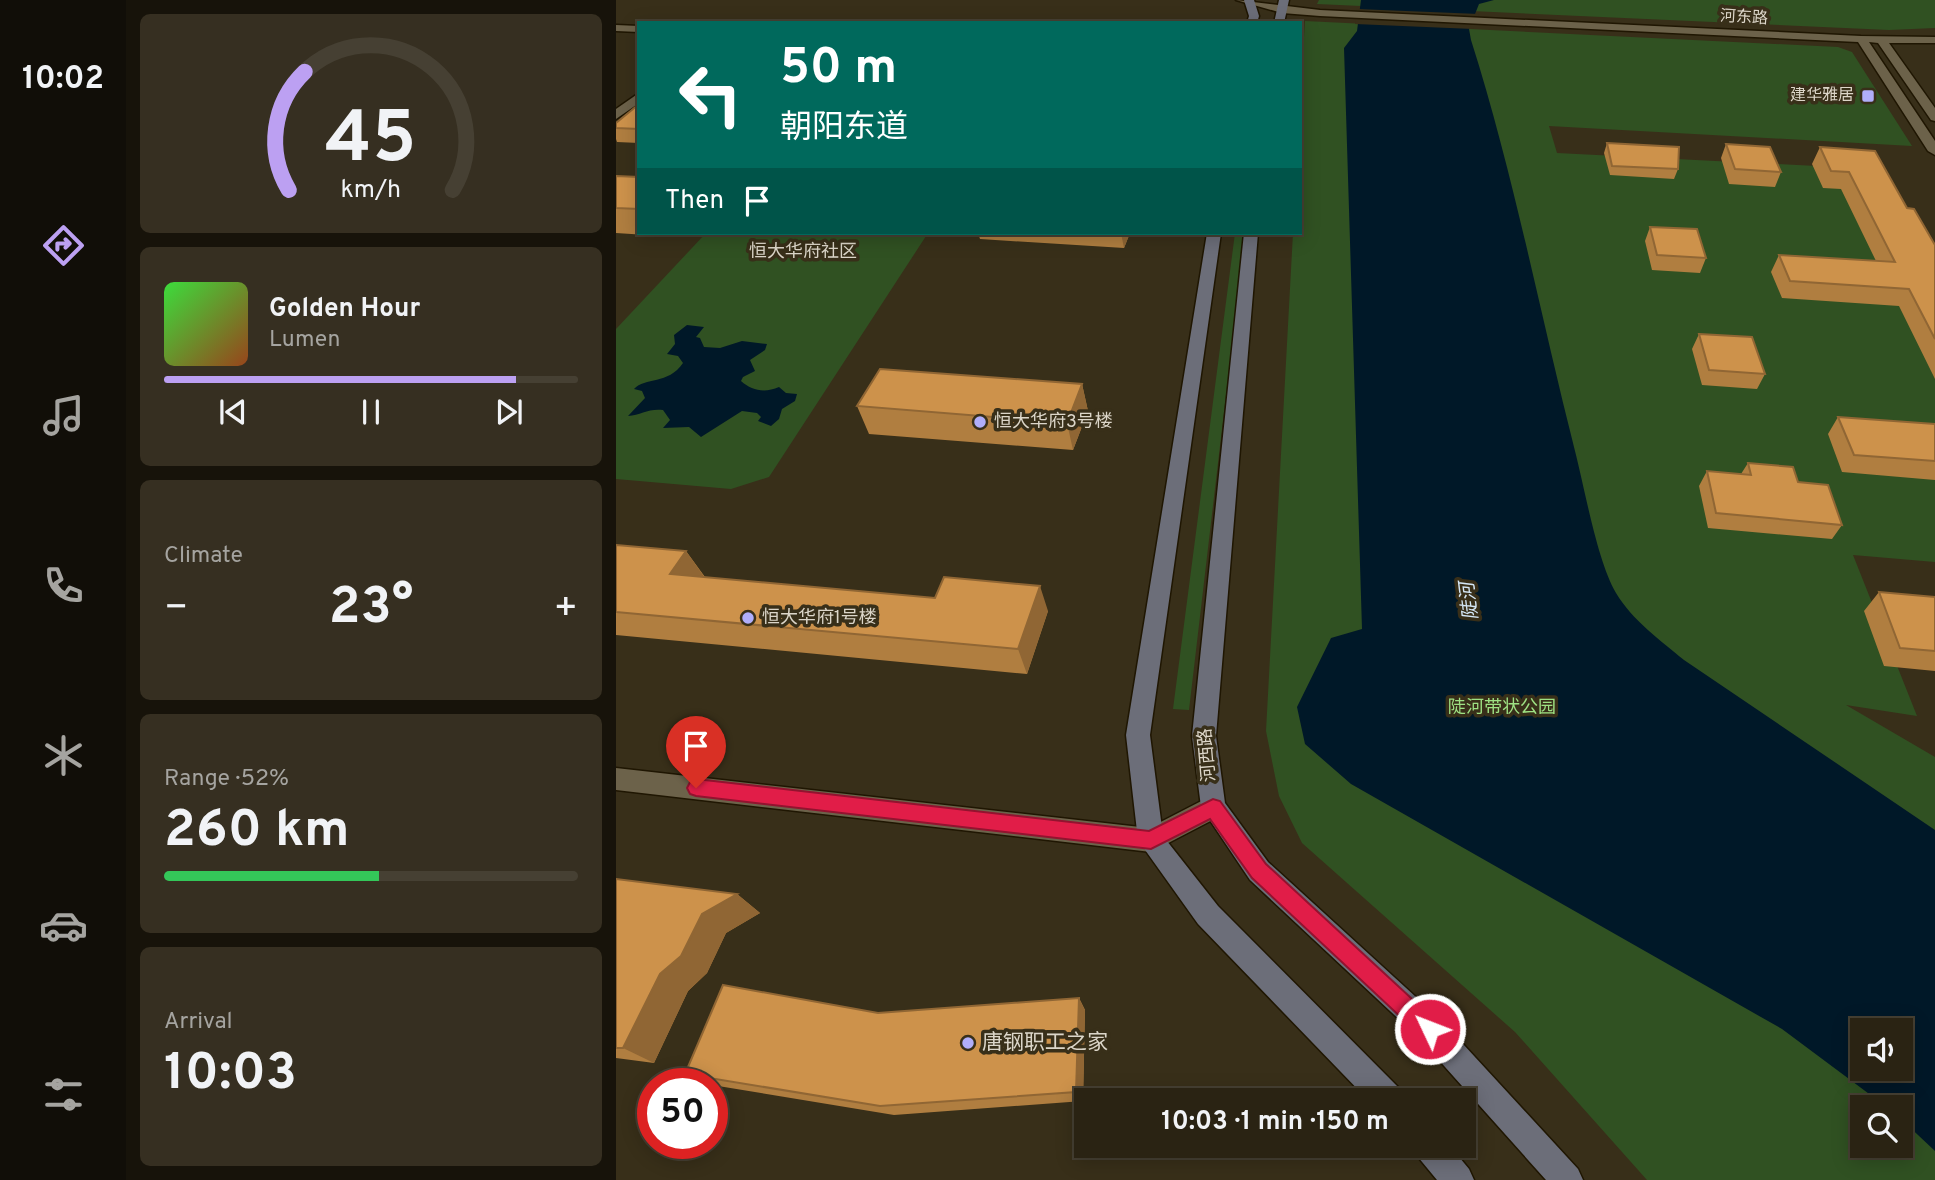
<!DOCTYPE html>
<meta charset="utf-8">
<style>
body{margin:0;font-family:Overpass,"Noto Sans SC",sans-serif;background:#362f21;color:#f1f3f6;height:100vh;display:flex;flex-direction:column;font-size:26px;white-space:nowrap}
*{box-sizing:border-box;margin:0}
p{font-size:23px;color:#a5a4a0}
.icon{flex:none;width:38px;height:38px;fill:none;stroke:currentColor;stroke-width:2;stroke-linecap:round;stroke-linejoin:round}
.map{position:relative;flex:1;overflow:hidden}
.panel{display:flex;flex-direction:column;gap:14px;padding:14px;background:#17130a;width:490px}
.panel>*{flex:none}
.hud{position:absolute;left:21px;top:21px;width:665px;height:214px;border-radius:0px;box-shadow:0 4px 18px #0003,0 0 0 2px #464033;background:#00695c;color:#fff;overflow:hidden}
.tools{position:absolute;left:1234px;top:1018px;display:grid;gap:14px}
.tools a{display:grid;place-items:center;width:63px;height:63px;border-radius:0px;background:#2a2313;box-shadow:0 4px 18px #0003,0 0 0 2px #464033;font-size:35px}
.speed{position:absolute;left:21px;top:1068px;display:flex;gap:14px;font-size:35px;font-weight:700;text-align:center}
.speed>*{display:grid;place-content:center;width:91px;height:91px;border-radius:50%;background:#2a2313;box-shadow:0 4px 18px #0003,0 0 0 2px #464033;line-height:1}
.speed .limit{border:10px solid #d22;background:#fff;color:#111}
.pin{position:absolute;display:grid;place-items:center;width:60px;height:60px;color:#fff;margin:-72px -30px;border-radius:50% 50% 50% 0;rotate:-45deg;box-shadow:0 0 7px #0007}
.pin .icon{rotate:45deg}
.me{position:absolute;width:77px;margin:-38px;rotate:313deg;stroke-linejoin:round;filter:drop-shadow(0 0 5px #0008)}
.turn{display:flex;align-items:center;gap:24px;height:147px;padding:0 28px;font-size:32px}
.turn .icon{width:91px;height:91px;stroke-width:2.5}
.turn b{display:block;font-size:49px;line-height:60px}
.then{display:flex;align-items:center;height:66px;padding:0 28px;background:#0003;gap:14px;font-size:26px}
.big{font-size:52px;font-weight:700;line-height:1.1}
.panel .tile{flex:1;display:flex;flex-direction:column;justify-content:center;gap:10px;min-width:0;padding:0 24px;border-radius:10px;background:#362f21}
.panel .dial{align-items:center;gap:0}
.dial svg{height:182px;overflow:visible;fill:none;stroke:#464033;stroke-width:7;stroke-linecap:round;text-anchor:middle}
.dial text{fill:#f1f3f6;stroke:none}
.song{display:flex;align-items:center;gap:21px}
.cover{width:84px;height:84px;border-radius:10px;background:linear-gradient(135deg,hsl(120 70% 55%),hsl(20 70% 35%))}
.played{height:7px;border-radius:4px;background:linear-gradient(90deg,#bca0f2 85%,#464033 85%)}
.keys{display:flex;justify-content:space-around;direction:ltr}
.heat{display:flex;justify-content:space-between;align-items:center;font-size:38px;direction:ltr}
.charge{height:10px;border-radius:5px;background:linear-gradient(90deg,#34c759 52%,#464033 0)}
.trip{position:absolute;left:458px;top:1088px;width:402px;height:70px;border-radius:0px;background:#2a2313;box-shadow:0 4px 18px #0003,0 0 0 2px #464033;font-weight:700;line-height:70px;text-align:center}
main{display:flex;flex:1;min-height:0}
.dock{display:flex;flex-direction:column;width:126px;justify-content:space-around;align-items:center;background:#110e08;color:#a5a4a0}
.dock .icon{width:49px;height:49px}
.dock .active{color:#bca0f2}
.dock b{font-size:32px;color:#f1f3f6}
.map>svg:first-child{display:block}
.green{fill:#305122;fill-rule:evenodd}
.water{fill:#001828;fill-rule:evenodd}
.pier{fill:#382f19}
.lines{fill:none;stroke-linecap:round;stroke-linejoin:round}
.minor-casing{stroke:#1f1602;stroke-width:3}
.tertiary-casing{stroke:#1f1602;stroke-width:3}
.secondary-casing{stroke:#1f1602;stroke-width:3}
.minor{fill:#6c624a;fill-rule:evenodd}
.tertiary{fill:#6c624a;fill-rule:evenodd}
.secondary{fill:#6c6e79;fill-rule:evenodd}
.wall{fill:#b07e40}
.shaded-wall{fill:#906634}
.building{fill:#cd924b;stroke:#906634;stroke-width:2}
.route{fill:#e11d48;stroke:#92132f;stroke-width:2}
.poi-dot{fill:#b0aefa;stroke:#382f19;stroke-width:2.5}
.labels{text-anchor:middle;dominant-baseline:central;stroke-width:7;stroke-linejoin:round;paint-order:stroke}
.far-street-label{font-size:16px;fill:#dcd6c9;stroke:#382f19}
.far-poi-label{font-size:16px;fill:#dcd6c9;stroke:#382f19;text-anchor:end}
.far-quarter-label{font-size:18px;fill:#dcd6c9;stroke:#382f19}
.poi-label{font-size:18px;fill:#dcd6c9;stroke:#382f19;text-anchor:start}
.park-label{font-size:18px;fill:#9ee183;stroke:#382f19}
.street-label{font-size:18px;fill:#dcd6c9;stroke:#382f19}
.water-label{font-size:19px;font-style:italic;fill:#d4e7f6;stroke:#382f19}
.near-poi-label{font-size:21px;fill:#dcd6c9;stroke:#382f19;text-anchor:start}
</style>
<main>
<nav class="dock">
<b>10:02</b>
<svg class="icon active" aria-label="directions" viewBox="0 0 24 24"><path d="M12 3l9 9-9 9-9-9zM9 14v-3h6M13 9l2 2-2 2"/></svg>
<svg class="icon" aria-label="music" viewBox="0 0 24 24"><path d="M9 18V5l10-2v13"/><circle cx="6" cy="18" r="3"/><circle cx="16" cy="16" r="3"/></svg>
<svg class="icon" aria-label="phone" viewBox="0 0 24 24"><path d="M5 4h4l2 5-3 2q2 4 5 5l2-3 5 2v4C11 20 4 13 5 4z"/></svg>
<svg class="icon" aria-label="climate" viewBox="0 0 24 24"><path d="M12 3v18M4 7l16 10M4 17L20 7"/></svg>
<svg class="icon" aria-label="car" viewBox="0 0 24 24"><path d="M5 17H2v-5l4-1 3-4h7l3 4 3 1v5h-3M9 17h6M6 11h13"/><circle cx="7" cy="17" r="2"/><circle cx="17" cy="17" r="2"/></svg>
<svg class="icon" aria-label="filters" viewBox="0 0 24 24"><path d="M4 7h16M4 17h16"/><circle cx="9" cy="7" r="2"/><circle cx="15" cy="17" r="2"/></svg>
</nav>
<section class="panel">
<div class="tile dial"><svg viewBox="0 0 100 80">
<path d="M14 69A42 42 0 1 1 86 69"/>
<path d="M14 69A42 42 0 0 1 21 17" stroke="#bca0f2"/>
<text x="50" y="56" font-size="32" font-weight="700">45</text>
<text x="50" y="72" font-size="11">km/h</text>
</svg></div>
<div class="tile">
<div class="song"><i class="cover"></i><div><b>Golden Hour</b><p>Lumen</p></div></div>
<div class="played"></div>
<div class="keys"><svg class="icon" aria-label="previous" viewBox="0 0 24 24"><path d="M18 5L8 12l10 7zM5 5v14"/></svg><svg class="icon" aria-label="pause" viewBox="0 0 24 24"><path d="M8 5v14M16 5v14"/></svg><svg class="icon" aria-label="next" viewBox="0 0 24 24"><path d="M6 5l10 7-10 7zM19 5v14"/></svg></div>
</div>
<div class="tile"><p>Climate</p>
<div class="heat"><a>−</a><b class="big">23°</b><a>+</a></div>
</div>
<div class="tile"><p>Range · 52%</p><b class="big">260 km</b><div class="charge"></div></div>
<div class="tile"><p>Arrival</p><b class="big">10:03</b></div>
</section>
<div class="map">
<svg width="1319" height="1180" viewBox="0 0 1319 1180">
<rect width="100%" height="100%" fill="#382f19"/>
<!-- green -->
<path class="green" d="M 703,0 L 1319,0 L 1319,28 L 1273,30 L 701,4 Z
M 689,21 L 1222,47 L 1236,52 L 1296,146 L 933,126 L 941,153 L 1220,167 L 1319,345 L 1319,562 L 1237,555 L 1301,716 L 1230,705 L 1319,757 L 1319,1180 L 1031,1180 L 899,1032 L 686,843 L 663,796 L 650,731 L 677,233 L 684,233 L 684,99 ZM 1246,1031 L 1284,1031 L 1284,1069 L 1246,1069 ZM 1246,1108 L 1284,1108 L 1284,1146 L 1246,1146 Z
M 90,233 L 312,233 L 153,477 L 115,489 L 0,479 L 0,329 Z
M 619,233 L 629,233 L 573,710 L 557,709 Z"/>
<!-- water -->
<path class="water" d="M 745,0 L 878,0 L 863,4 L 853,29 L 855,40 C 898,175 924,314 959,451 C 969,490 981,560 1000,593 C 1016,620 1045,641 1068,660 L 1319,830 L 1319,1151 L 1285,1119 L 1284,1108 L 1272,1108 L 1166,1029 L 735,784 L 689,744 L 681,707 L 715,638 L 746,629 L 728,48 L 741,31 ZM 1246,1031 L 1284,1031 L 1284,1069 L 1246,1069 Z
M 71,325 L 88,327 L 80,337 L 84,338 L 88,347 L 104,348 L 126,341 L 151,344 L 149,350 L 134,360 L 139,371 L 127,377 L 125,381 C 136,391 149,393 163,387 L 170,393 L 181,394 L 179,401 L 166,409 L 163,419 L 155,426 L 142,421 L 145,417 L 141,413 L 126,411 L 85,437 L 73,427 L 47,428 L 54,420 L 47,410 C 33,408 25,415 12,416 L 29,398 L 26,391 L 18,389 C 29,377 52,385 67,363 L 62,356 L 51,354 L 59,344 L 58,335 Z"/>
<!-- pier -->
<path class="pier" d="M 741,9 L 863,14 L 857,29 L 739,24 Z"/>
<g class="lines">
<!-- minor casing -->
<g class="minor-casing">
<path id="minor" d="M 0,25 L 23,26 L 23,32 L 0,31 Z
M 23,93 L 23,103 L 0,119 L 0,109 Z"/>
</g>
<!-- tertiary casing -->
<g class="tertiary-casing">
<path id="tertiary" d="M 620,0 L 704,10 L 1245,36 L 1319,37 L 1319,43 L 1273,43 L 1319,108 L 1319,121 L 1315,120 L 1262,43 L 1253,42 L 1319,141 L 1319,155 L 1312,151 L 1242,42 L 704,16 L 666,13 Z
M 0,768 L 533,828 L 597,795 L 606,799 L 609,807 L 606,815 L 535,852 L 0,790 Z"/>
</g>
<!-- secondary casing -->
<g class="secondary-casing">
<path id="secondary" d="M 628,0 L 638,0 L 643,16 L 641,23 L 631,23 L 633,16 Z
M 663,0 L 673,0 L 668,23 L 658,23 Z
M 591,233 L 605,233 L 534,735 L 547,836 L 602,906 L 785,1090 L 789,1101 L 753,1101 L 582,924 L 522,840 L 510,735 Z
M 628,233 L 642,233 L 600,736 L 609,803 L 652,862 L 824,1019 L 962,1169 L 967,1180 L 930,1180 L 804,1039 L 634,880 L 585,807 L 576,736 Z
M 798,1146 L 834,1146 L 853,1169 L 858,1180 L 821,1180 L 802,1157 Z"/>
</g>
<!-- minor -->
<use href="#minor" class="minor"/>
<!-- tertiary -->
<use href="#tertiary" class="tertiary"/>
<!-- secondary -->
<use href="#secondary" class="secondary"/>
</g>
<!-- wall -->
<path class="wall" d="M 23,104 L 23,143 L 1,142 L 0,139 L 0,123 Z
M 991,143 L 1062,169 L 1058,179 L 994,175 L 988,153 Z
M 1110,144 L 1165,172 L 1159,187 L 1113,184 L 1105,158 Z
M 1204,147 L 1291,208 L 1319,245 L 1319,379 L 1283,306 L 1166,298 L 1155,272 L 1163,255 L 1260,261 L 1225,189 L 1207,188 L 1196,164 Z
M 0,176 L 23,177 L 23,233 L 50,233 L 46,236 L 0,233 Z
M 1034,227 L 1090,258 L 1084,273 L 1036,270 L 1029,241 Z
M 362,233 L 514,233 L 508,248 L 364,239 Z
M 1083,334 L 1149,374 L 1141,389 L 1086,385 L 1076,349 Z
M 466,384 L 472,411 L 457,450 L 253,434 L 241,406 Z
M 1222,417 L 1319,424 L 1319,480 L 1226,472 L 1212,434 Z
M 1132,463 L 1182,482 L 1226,525 L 1216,539 L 1092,528 L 1083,486 L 1091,471 L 1125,474 Z
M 0,545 L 70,551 L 89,577 L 432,611 L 411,674 L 0,635 Z
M 1263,592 L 1319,597 L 1319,671 L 1268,666 L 1248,611 Z
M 0,879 L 121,894 L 144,913 L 110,933 L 91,973 L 72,991 L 38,1063 L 0,1058 Z
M 463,998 L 469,1010 L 467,1101 L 278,1115 L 96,1085 L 96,1083 L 88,1083 L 69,1074 L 262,1013 Z"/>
<!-- shaded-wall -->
<path class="shaded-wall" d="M 505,233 L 514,233 L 508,248 Z
M 466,384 L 472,411 L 457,450 L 451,423 Z
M 70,551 L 89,578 L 54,574 Z
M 424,586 L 432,611 L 411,674 L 402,649 Z
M 121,894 L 144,913 L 110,933 L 91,973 L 72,991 L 38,1063 L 7,1048 L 44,974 L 86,914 Z
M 463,998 L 469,1010 L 467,1101 L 460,1092 Z"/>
<!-- building -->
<path class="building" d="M 23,104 L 23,129 L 0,128 L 0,123 Z
M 991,143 L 1063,147 L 1062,169 L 996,166 Z
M 1110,144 L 1154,147 L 1165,172 L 1119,169 Z
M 1204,147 L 1259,151 L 1291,208 L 1298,209 L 1319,245 L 1319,339 L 1293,289 L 1174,281 L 1163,255 L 1279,262 L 1233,172 L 1215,171 Z
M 0,176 L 23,177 L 23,209 L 0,208 Z
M 1034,227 L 1081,229 L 1090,258 L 1041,255 Z
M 1083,334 L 1136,337 L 1149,374 L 1093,370 Z
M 264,369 L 466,384 L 451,423 L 241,406 Z
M 1222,417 L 1319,424 L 1319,461 L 1238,455 Z
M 1132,463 L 1177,467 L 1182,482 L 1212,485 L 1226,525 L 1100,513 L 1091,471 L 1135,475 Z
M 0,545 L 70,551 L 54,574 L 319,598 L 328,577 L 424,586 L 402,649 L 0,612 Z
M 1263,592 L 1319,597 L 1319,651 L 1284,648 Z
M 0,879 L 121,894 L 86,914 L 65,956 L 44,974 L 7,1048 L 0,1048 Z
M 107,985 L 262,1013 L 463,998 L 460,1092 L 264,1106 L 69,1074 Z"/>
<!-- route -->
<path class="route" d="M 80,779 L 533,831 L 597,799 L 604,801 L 650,864 L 821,1022 L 825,1029 L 821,1037 L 814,1040 L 806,1037 L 636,878 L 594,819 L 535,849 L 80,796 L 74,794 L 71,788 L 74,782 Z"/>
<!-- markers -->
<g class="poi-dot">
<rect x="1245" y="89" width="14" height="14" rx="3.5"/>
<circle cx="364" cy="422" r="7"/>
<circle cx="132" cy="618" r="7"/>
<circle cx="352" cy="1043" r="7"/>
</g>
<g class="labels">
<!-- far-street labels -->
<g class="far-street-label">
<text transform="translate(1128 18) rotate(3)">河东路</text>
</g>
<!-- far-poi labels -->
<g class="far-poi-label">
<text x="1238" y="96">建华雅居</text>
</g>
<!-- far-quarter labels -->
<g class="far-quarter-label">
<text x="187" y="252">恒大华府社区</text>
</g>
<!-- poi labels -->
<g class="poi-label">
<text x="378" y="422">恒大华府3号楼</text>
<text x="146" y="618">恒大华府1号楼</text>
</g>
<!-- park labels -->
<g class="park-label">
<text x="886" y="708">陡河带状公园</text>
</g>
<!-- street labels -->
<g class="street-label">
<text transform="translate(592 755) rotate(-95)">河西路</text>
</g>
<!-- water labels -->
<g class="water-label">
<text transform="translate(854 601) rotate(-97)">陡河</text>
</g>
<!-- near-poi labels -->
<g class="near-poi-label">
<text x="366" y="1043">唐钢职工之家</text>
</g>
</g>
</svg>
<div class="tools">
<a><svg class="icon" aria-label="sound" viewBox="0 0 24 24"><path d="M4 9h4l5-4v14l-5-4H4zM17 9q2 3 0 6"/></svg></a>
<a><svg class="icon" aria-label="search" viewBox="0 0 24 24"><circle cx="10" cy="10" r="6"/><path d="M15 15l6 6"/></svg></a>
</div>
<div class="speed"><div class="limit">50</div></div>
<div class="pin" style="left:80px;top:788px;background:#d93025"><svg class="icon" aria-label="arrive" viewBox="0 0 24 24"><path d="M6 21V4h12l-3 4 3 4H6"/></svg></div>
<svg class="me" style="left:814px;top:1029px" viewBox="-20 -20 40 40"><circle r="17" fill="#e11d48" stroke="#fff" stroke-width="3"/><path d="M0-11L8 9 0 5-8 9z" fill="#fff"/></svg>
<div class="trip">10:03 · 1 min · 150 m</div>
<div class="hud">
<div class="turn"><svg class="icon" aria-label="left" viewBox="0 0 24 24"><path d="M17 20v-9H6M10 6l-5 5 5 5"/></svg><div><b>50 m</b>朝阳东道</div></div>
<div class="then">Then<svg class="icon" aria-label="arrive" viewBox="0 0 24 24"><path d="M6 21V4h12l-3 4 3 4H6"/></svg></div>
</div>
</div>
</main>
